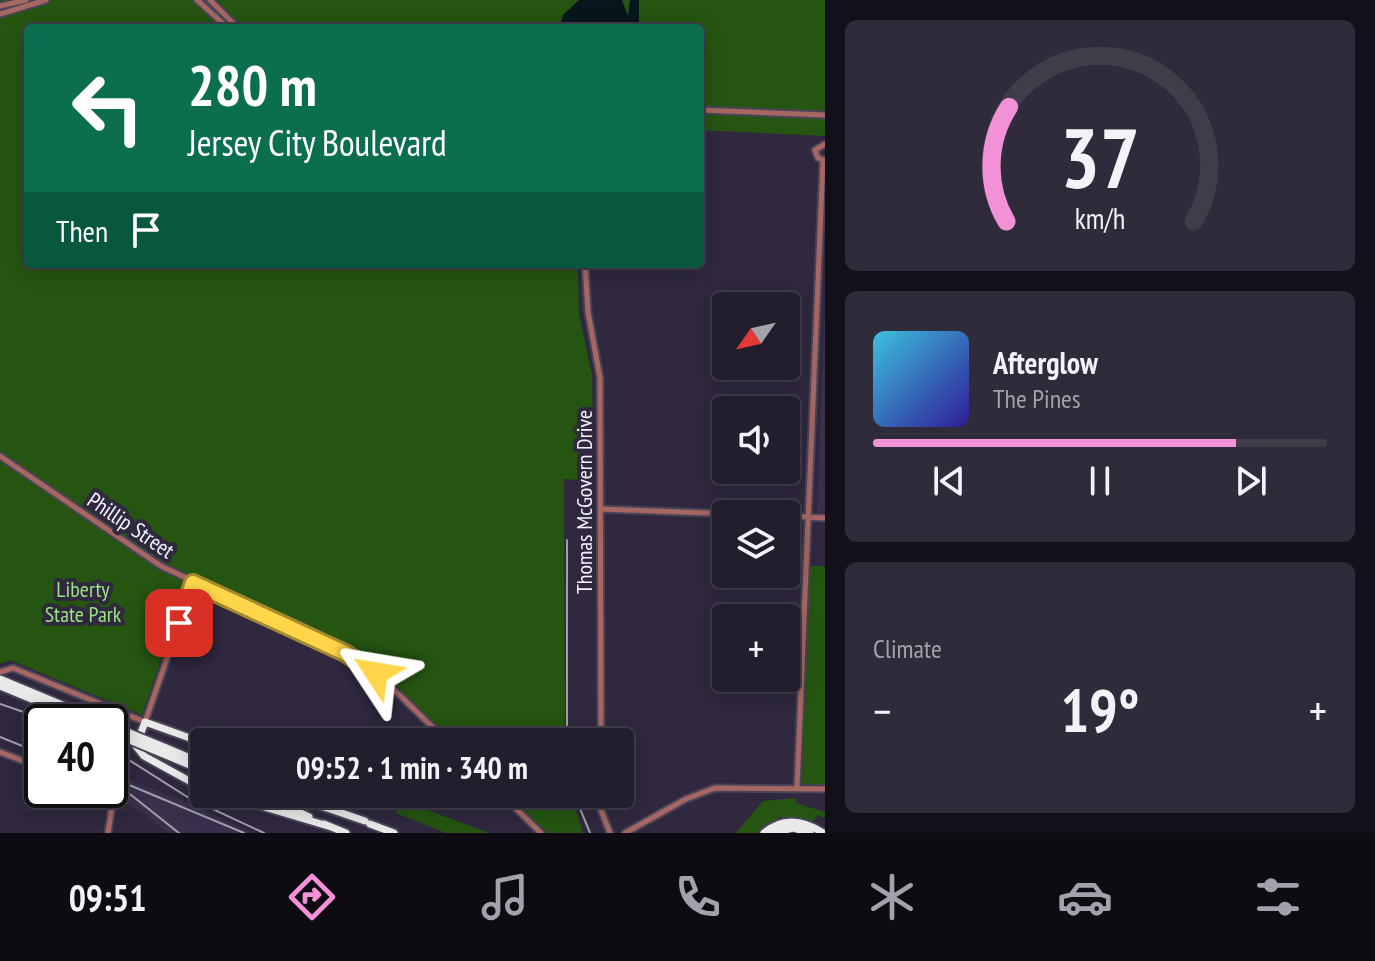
<!DOCTYPE html>
<meta charset="utf-8">
<style>
body{margin:0;font-family:"PT Sans Narrow",sans-serif;background:#2f2b3a;color:#f1f3f6;height:100vh;display:flex;flex-direction:column;font-size:30px;white-space:nowrap}
*{box-sizing:border-box;margin:0}
p{font-size:26px;color:#a3a2aa}
.icon{flex:none;width:44px;height:44px;fill:none;stroke:currentColor;stroke-width:2;stroke-linecap:round;stroke-linejoin:round}
.map{position:relative;flex:1;overflow:hidden}
.sheet{display:flex;flex-direction:column;gap:20px;padding:20px;background:#131019;width:550px}
.sheet>*{flex:none}
.banner{position:absolute;left:24px;top:24px;width:680px;height:244px;border-radius:8px;box-shadow:0 4px 20px #0003,0 0 0 2px #403c4a;background:#0b6e4f;color:#fff;overflow:hidden}
.needle{width:52px;rotate:236deg}
.fabs{position:absolute;left:712px;top:292px;display:grid;gap:16px}
.fabs a{display:grid;place-items:center;width:88px;height:88px;border-radius:8px;background:#231e2e;box-shadow:0 4px 20px #0003,0 0 0 2px #403c4a;font-size:40px}
.speed{position:absolute;left:24px;top:704px;display:flex;gap:16px;font-size:40px;font-weight:700;text-align:center}
.speed>*{display:grid;place-content:center;width:104px;height:104px;border-radius:50%;background:#231e2e;box-shadow:0 4px 20px #0003,0 0 0 2px #403c4a;line-height:1}
.speed .limit{border:4px solid #111;border-radius:12px;background:#fff;color:#111}
.pin{position:absolute;display:grid;place-items:center;width:68px;height:68px;color:#fff;margin:-34px;border-radius:16px;box-shadow:0 4px 12px #0006}
.me{position:absolute;width:88px;margin:-44px;rotate:303deg;stroke-linejoin:round;filter:drop-shadow(0 0 6px #0008)}
.turn{display:flex;align-items:center;gap:28px;height:168px;padding:0 32px;font-size:36px}
.turn .icon{width:104px;height:104px;stroke-width:2.5}
.turn b{display:block;font-size:56px;line-height:68px}
.then{display:flex;align-items:center;height:76px;padding:0 32px;background:#0003;gap:16px;font-size:30px}
.big{font-size:60px;font-weight:700;line-height:1.1}
.sheet .widget{flex:1;display:flex;flex-direction:column;justify-content:center;gap:12px;min-width:0;padding:0 28px;border-radius:12px;background:#2f2b3a}
.sheet .dial{align-items:center;gap:0}
.dial svg{height:208px;overflow:visible;fill:none;stroke:#403c4a;stroke-width:7;stroke-linecap:round;text-anchor:middle}
.dial text{fill:#f1f3f6;stroke:none}
.song{display:flex;align-items:center;gap:24px}
.cover{width:96px;height:96px;border-radius:12px;background:linear-gradient(135deg,hsl(190 70% 55%),hsl(250 70% 35%))}
.played{height:8px;border-radius:4px;background:linear-gradient(90deg,#f291d6 80%,#403c4a 80%)}
.keys{display:flex;justify-content:space-around;direction:ltr}
.heat{display:flex;justify-content:space-between;align-items:center;font-size:44px;direction:ltr}
.trip{position:absolute;left:190px;top:728px;width:444px;height:80px;border-radius:8px;background:#231e2e;box-shadow:0 4px 20px #0003,0 0 0 2px #403c4a;font-weight:700;line-height:80px;text-align:center}
.dock{display:flex;height:128px;justify-content:space-around;align-items:center;background:#0e0c12;color:#a3a2aa}
.dock .icon{width:56px;height:56px}
.dock .active{color:#f291d6}
.dock b{font-size:36px;color:#f1f3f6}
main{display:flex;flex:1;min-height:0}
.map>svg:first-child{display:block}
.built{fill:#39314c}
.green{fill:#255511}
.water{fill:#07151c}
.lines{fill:none;stroke-linecap:round;stroke-linejoin:round}
.minor-casing{stroke:#4b4459;stroke-width:9}
.highway-casing{stroke:#4b4459;stroke-width:11}
.minor{stroke:#a66763;stroke-width:5}
.highway{stroke:#e9e9e9;stroke-width:7}
.tram{stroke:#a39eae;stroke-width:2}
.rail{stroke:#a39eae;stroke-width:2}
.highway-bridge-casing{stroke:#4b4459;stroke-width:11;stroke-linecap:butt}
.highway-bridge{stroke:#e9e9e9;stroke-width:7}
.route-casing{stroke:#a68a30;stroke-width:20}
.route{stroke:#ffd54a;stroke-width:14}
.labels{text-anchor:middle;dominant-baseline:central;stroke-width:8;stroke-linejoin:round;paint-order:stroke}
.street-label{font-size:22px;fill:#f4f1fd;stroke:#2f283e}
.park-label{font-size:22px;fill:#99e480;stroke:#2f283e}
</style>
<main>
<div class="map">
<svg width="825" height="833" viewBox="0 0 825 833">
<rect width="100%" height="100%" fill="#2f283e"/>
<!-- built -->
<path class="built" d="M 825,298 L 825,512 L 817,512 Z
M 110,772 L 191,804 L 253,833 L 167,833 L 145,814 L 104,790 L 110,790 Z"/>
<!-- green -->
<path class="green" d="M 0,0 L 825,0 L 825,136 L 700,130 L 700,28 L 28,28 L 28,264 L 578,264 L 579,315 L 592,374 L 594,481 L 564,479 L 565,742 L 453,742 L 362,656 L 191,573 L 142,715 L 10,660 L 0,664 Z
M 809,566 L 825,566 L 825,785 L 802,784 Z
M 398,794 L 408,794 L 417,806 L 489,833 L 446,833 L 396,813 L 402,796 Z
M 506,794 L 571,794 L 583,833 L 547,833 Z
M 796,798 L 796,803 L 825,812 L 825,818 L 818,815 L 813,821 L 779,817 L 758,833 L 736,833 L 763,801 Z"/>
<!-- water -->
<path class="water" d="M 579,0 L 622,0 L 628,16 L 630,0 L 639,0 L 639,28 L 559,28 L 563,15 Z"/>
<g class="lines">
<!-- minor casing -->
<g class="minor-casing">
<path id="minor" d="M 197,0 L 228,28
M 210,0 L 238,28
M 0,6 L 26,0
M 0,14 L 46,0
M 700,110 L 825,115
M 824,160 L 818,158 L 815,150 L 825,144
M 585,264 L 588,312 L 600,378 L 601,742
M 0,456 L 161,566 L 355,658 L 384,680 L 448,742
M 600,509 L 734,514
M 786,516 L 825,518
M 0,672 L 13,668 L 145,722 L 193,583
M 0,752 L 42,768
M 797,788 L 823,160
M 87,790 L 112,806 L 108,833
M 501,794 L 541,833
M 601,794 L 601,810 L 610,833
M 625,833 L 686,799 L 715,788 L 825,789"/>
</g>
<!-- highway casing -->
<g class="highway-casing">
<path id="highway" d="M 0,679 L 103,722
M 0,686 L 87,722
M 204,743 L 145,722 L 136,746 L 144,756 L 204,789
M 164,747 L 204,764
M 161,753 L 204,771
M 221,794 L 328,826
M 260,794 L 309,817
M 286,794 L 365,821
M 315,794 L 330,806
M 324,824 L 346,833
M 370,824 L 394,833
M 764,833 C 783,817 803,820 823,833
M 773,833 L 793,828 L 810,833"/>
</g>
<!-- minor -->
<use href="#minor" class="minor"/>
<!-- highway -->
<use href="#highway" class="highway"/>
<!-- tram -->
<path class="tram" d="M 0,737 L 42,754
M 110,777 L 244,833
M 126,791 L 179,833"/>
<!-- rail -->
<path class="rail" d="M 567,540 L 567,742
M 0,704 L 53,722
M 110,748 L 189,798 L 264,833
M 574,794 L 590,833"/>
<!-- highway-bridge casing -->
<g class="highway-bridge-casing">
<path id="highway-bridge" d="M 110,725 L 164,747
M 110,732 L 161,753"/>
</g>
<!-- highway-bridge -->
<use href="#highway-bridge" class="highway-bridge"/>
</g>
<g class="lines">
<!-- route casing -->
<g class="route-casing">
<path id="route" d="M 179,623 L 193,583 L 345,653 L 376,673"/>
</g>
<!-- route -->
<use href="#route" class="route"/>
</g>
<g class="labels">
<!-- street labels -->
<g class="street-label">
<text transform="translate(584 502) rotate(-90)">Thomas McGovern Drive</text>
<text transform="translate(131 525) rotate(34)">Phillip Street</text>
</g>
<!-- park labels -->
<g class="park-label">
<text x="83" y="589">Liberty<tspan x="83" dy="25">State Park</tspan></text>
</g>
</g>
</svg>
<div class="fabs">
<a><svg class="needle" viewBox="-14 -14 28 28"><path d="M0-13l5 13h-10z" fill="#e53935"/><path d="M0 13l5-13h-10z" fill="#a3a2aa"/></svg></a>
<a><svg class="icon" aria-label="sound" viewBox="0 0 24 24"><path d="M4 9h4l5-4v14l-5-4H4zM17 9q2 3 0 6"/></svg></a>
<a><svg class="icon" aria-label="layers" viewBox="0 0 24 24"><path d="M12 4l9 5-9 5-9-5zM3 14l9 5 9-5"/></svg></a>
<a>+</a>
</div>
<div class="speed"><div class="limit">40</div></div>
<div class="pin" style="left:179px;top:623px;background:#d93025"><svg class="icon" aria-label="arrive" viewBox="0 0 24 24"><path d="M6 21V4h12l-3 4 3 4H6"/></svg></div>
<svg class="me" style="left:376px;top:673px" viewBox="-20 -20 40 40"><path d="M0-17L14 15 0 8-14 15z" fill="#ffd54a" stroke="#fff" stroke-width="4"/></svg>
<div class="trip">09:52 · 1 min · 340 m</div>
<div class="banner">
<div class="turn"><svg class="icon" aria-label="left" viewBox="0 0 24 24"><path d="M17 20v-9H6M10 6l-5 5 5 5"/></svg><div><b>280 m</b>Jersey City Boulevard</div></div>
<div class="then">Then<svg class="icon" aria-label="arrive" viewBox="0 0 24 24"><path d="M6 21V4h12l-3 4 3 4H6"/></svg></div>
</div>
</div>
<section class="sheet">
<div class="widget dial"><svg viewBox="0 0 100 80">
<path d="M14 69A42 42 0 1 1 86 69"/>
<path d="M14 69A42 42 0 0 1 15 25" stroke="#f291d6"/>
<text x="50" y="56" font-size="32" font-weight="700">37</text>
<text x="50" y="72" font-size="11">km/h</text>
</svg></div>
<div class="widget">
<div class="song"><i class="cover"></i><div><b>Afterglow</b><p>The Pines</p></div></div>
<div class="played"></div>
<div class="keys"><svg class="icon" aria-label="previous" viewBox="0 0 24 24"><path d="M18 5L8 12l10 7zM5 5v14"/></svg><svg class="icon" aria-label="pause" viewBox="0 0 24 24"><path d="M8 5v14M16 5v14"/></svg><svg class="icon" aria-label="next" viewBox="0 0 24 24"><path d="M6 5l10 7-10 7zM19 5v14"/></svg></div>
</div>
<div class="widget"><p>Climate</p>
<div class="heat"><a>−</a><b class="big">19°</b><a>+</a></div>
</div>
</section>
</main>
<nav class="dock">
<b>09:51</b>
<svg class="icon active" aria-label="directions" viewBox="0 0 24 24"><path d="M12 3l9 9-9 9-9-9zM9 14v-3h6M13 9l2 2-2 2"/></svg>
<svg class="icon" aria-label="music" viewBox="0 0 24 24"><path d="M9 18V5l10-2v13"/><circle cx="6" cy="18" r="3"/><circle cx="16" cy="16" r="3"/></svg>
<svg class="icon" aria-label="phone" viewBox="0 0 24 24"><path d="M5 4h4l2 5-3 2q2 4 5 5l2-3 5 2v4C11 20 4 13 5 4z"/></svg>
<svg class="icon" aria-label="climate" viewBox="0 0 24 24"><path d="M12 3v18M4 7l16 10M4 17L20 7"/></svg>
<svg class="icon" aria-label="car" viewBox="0 0 24 24"><path d="M5 17H2v-5l4-1 3-4h7l3 4 3 1v5h-3M9 17h6M6 11h13"/><circle cx="7" cy="17" r="2"/><circle cx="17" cy="17" r="2"/></svg>
<svg class="icon" aria-label="filters" viewBox="0 0 24 24"><path d="M4 7h16M4 17h16"/><circle cx="9" cy="7" r="2"/><circle cx="15" cy="17" r="2"/></svg>
</nav>
